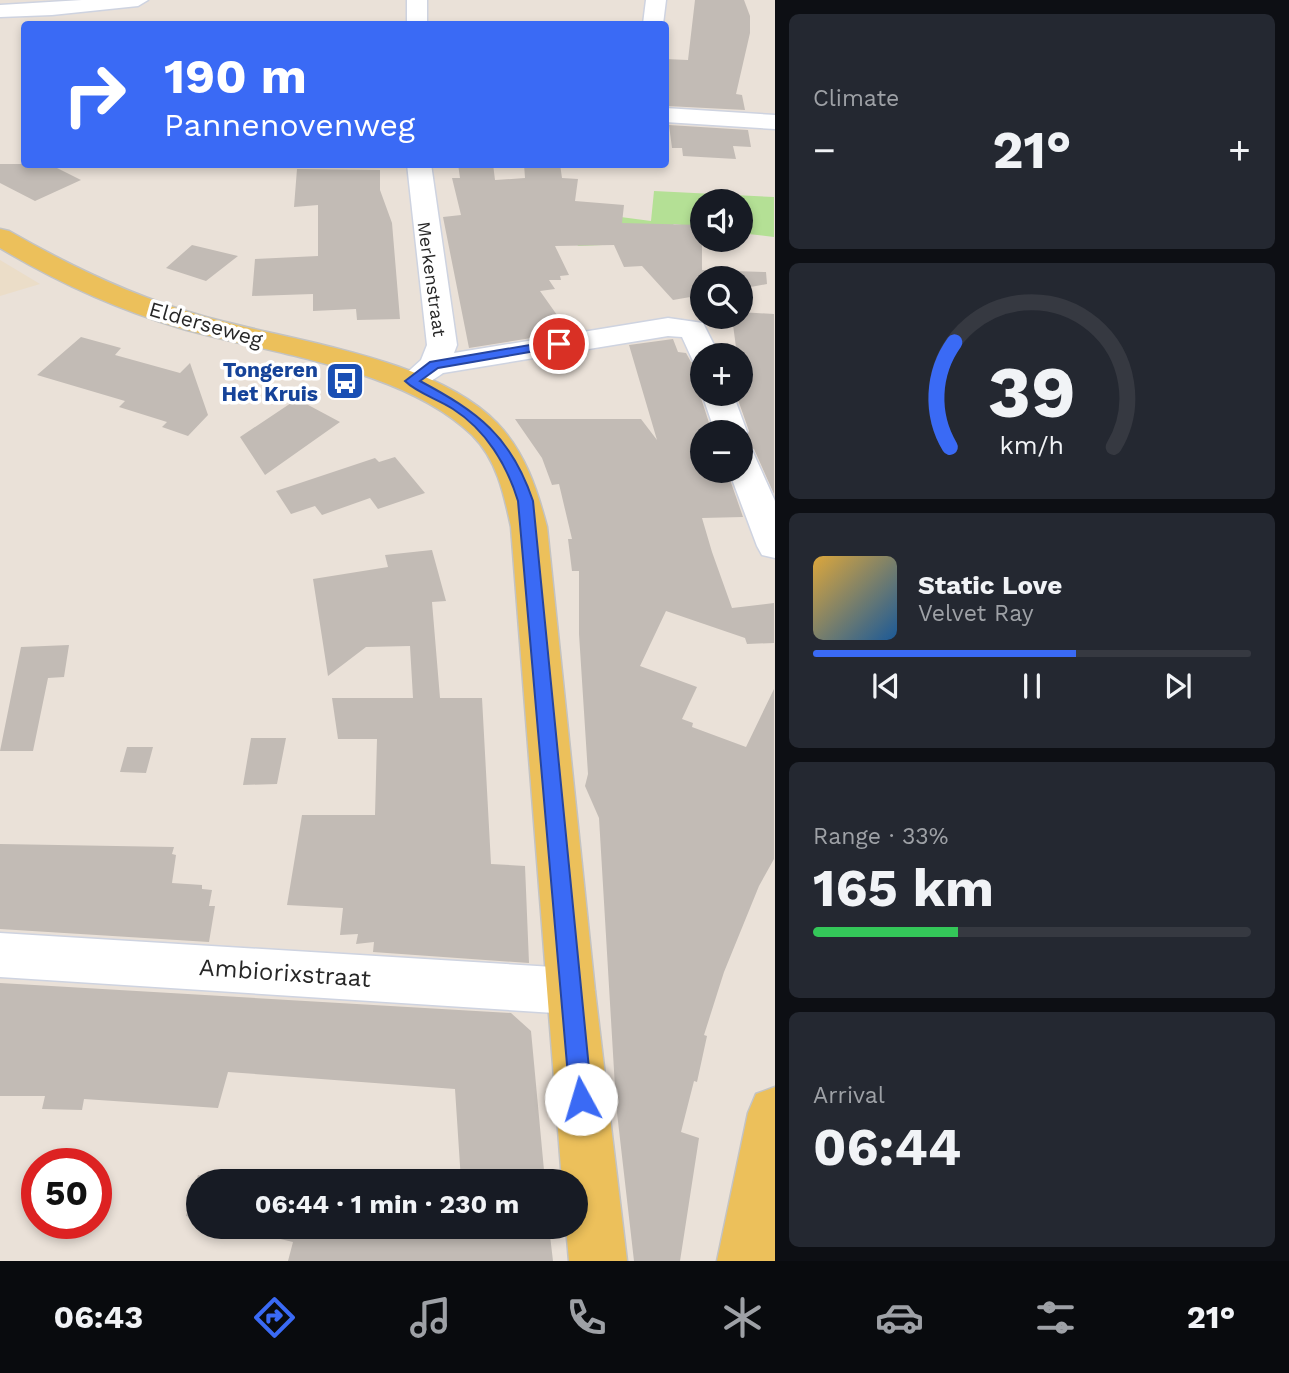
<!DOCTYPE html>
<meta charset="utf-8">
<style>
body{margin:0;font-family:"Work Sans",sans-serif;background:#242831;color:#f1f3f6;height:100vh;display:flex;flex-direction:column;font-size:26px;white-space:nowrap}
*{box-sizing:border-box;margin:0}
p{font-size:23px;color:#9ea1a6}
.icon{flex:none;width:38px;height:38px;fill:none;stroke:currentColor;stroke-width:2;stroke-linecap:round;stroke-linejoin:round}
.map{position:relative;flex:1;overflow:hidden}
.panel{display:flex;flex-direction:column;gap:14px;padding:14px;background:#0d0f14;width:514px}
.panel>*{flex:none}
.top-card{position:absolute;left:21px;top:21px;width:648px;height:147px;border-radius:7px;box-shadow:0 4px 10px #0003;background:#3a6af5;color:#fff;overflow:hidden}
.controls{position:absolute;left:690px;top:189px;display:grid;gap:14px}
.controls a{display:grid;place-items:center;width:63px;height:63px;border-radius:50%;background:#171b24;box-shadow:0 4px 10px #0003;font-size:35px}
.speed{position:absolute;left:21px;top:1148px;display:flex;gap:14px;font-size:35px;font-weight:700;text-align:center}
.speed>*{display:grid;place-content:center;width:91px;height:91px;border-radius:50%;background:#171b24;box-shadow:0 4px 10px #0003;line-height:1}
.speed .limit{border:10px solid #d22;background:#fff;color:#111}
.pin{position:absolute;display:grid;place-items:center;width:60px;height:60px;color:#fff;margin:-30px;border:4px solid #fff;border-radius:50%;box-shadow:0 2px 7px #0007}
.me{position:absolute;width:77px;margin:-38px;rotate:354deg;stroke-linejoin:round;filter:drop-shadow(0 0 5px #0008)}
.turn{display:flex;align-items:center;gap:24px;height:147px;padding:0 28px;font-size:32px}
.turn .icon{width:91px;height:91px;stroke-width:2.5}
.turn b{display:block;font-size:49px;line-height:60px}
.big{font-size:52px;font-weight:700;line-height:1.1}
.panel .widget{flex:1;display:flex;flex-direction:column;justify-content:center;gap:10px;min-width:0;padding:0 24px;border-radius:10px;background:#242831}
.panel .dial{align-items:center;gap:0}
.dial svg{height:182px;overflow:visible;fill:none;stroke:#363941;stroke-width:7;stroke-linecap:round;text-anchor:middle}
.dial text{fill:#f1f3f6;stroke:none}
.song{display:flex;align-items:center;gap:21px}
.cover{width:84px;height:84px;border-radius:10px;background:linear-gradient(135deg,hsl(40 70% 55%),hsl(210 70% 35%))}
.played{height:7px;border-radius:4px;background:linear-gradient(90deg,#3a6af5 60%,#363941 60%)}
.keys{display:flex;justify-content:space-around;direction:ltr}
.heat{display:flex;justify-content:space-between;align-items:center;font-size:38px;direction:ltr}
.charge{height:10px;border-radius:5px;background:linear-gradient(90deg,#34c759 33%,#363941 0)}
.trip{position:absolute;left:186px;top:1169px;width:402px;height:70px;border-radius:35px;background:#171b24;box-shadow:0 4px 10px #0003;font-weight:700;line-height:70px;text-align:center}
.dock{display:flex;height:112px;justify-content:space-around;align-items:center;background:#090b0e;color:#9ea1a6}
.dock .icon{width:49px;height:49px}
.dock .current{color:#3a6af5}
.dock b{font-size:32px;color:#f1f3f6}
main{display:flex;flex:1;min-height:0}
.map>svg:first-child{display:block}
.education{fill:#ebddc8}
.green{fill:#b4e095}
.building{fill:#c2bbb5}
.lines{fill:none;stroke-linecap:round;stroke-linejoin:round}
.minor-casing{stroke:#ced3e0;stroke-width:3}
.major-casing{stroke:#c3c3c3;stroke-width:3}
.minor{fill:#fff;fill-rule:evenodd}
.major{fill:#ecc05b;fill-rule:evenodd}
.route{fill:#3a6af5;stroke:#26459f;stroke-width:2}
.labels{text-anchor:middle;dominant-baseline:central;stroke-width:7;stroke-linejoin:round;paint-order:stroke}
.far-street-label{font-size:18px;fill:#272727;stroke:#fff}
.street-label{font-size:21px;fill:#272727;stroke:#fff}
.transit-label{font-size:21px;font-weight:bold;fill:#164399;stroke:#fff;text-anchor:end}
.near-street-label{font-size:24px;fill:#272727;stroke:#fff}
</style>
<main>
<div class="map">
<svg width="775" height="1261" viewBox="0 0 775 1261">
<rect width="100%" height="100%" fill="#eae1d8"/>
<!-- education -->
<path class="education" d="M 0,260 L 40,284 L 0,296 Z"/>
<!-- green -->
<path class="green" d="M 654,191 L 774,197 L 774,237 L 740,233 L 740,201 L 702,201 L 702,228 L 674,224 L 652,243 L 578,246 L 560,209 L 651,221 Z"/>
<!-- building -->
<path class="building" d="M 695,0 L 744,0 L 750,16 L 750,33 L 736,94 L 742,95 L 745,110 L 667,106 L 665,59 L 688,60 Z
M 669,125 L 748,130 L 751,147 L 733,146 L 736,159 L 683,156 L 682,148 L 672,148 Z
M 0,164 L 49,164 L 81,180 L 35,201 L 0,183 Z
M 458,164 L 493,164 L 495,180 L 525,178 L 524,164 L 560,164 L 562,178 L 578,179 L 575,201 L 624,205 L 622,223 L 702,225 L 702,270 L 766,272 L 767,284 L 740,289 L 740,278 L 702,278 L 702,295 L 673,300 L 642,266 L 624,267 L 614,245 L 555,246 L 569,275 L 560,276 L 561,280 L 549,280 L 555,289 L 540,291 L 569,332 L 469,348 L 443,217 L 461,215 L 452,178 L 460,178 Z
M 297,169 L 380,170 L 380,190 L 392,223 L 400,319 L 357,320 L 356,309 L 313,311 L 313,294 L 252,296 L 255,259 L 318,256 L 318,205 L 294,207 Z
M 192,245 L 238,256 L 206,281 L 166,268 Z
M 740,312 L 774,314 L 774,494 L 754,449 L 740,445 L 749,431 L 736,394 L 740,394 L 740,355 L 722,355 L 737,355 L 732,317 L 740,317 Z
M 81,337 L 121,348 L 115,355 L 180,373 L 190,363 L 208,415 L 188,436 L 162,427 L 167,422 L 119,407 L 125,401 L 37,375 Z
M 673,339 L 678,352 L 686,353 L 691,362 L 702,365 L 700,395 L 712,432 L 702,432 L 702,471 L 727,471 L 743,517 L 702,518 L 712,552 L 732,608 L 774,603 L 774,643 L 747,644 L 745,638 L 666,611 L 640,666 L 697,687 L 682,719 L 693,723 L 692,727 L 746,747 L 774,689 L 774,859 L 759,886 L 724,972 L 704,1035 L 707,1036 L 697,1082 L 694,1081 L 681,1132 L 699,1138 L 680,1261 L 634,1261 L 616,1104 L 599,818 L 585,786 L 588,774 L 579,634 L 579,571 L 572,571 L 568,539 L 572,539 L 559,484 L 552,485 L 542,458 L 515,419 L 641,419 L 657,440 L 629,345 Z
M 297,399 L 340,422 L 265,475 L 240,437 Z
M 395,457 L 425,493 L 378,509 L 370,498 L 322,515 L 315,506 L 291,514 L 276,491 L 375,458 L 379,462 Z
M 432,550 L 446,601 L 432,602 L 440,698 L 482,698 L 491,864 L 525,866 L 529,963 L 373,952 L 374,942 L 356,944 L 358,934 L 340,935 L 343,908 L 287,905 L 302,815 L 375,815 L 377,739 L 338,739 L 332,698 L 413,698 L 410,646 L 366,647 L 328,676 L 313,579 L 388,567 L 385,555 Z
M 69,645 L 64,677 L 48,678 L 33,751 L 0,751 L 21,647 Z
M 251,738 L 286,738 L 277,784 L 243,785 Z
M 127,747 L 153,747 L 146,773 L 120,772 Z
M 0,844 L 174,847 L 172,854 L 176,855 L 172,883 L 202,885 L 202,889 L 212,890 L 209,906 L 215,906 L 209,942 L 0,929 Z
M 0,983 L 511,1013 L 531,1031 L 545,1181 L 461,1181 L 455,1089 L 228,1072 L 218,1108 L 84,1099 L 82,1110 L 42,1109 L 45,1096 L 0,1096 Z
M 198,1175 L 224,1181 L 198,1181 L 198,1219 L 186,1216 Z
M 230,1227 L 549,1227 L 553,1261 L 288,1261 L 293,1242 Z"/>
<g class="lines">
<!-- minor casing -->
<g class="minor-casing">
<path id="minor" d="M 82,0 L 148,0 L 138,6 L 52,15 L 0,17 L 0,5 Z
M 407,0 L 427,0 L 427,24 L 407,24 Z
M 646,0 L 666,0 L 663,24 L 643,24 Z
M 665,108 L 775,115 L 775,129 L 665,122 Z
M 407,164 L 431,164 L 457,345 L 454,353 L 668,318 L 703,323 L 719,355 L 702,355 L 702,363 L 693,361 L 682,337 L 668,336 L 443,373 C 430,382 422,389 405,385 L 401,378 L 421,360 L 427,345 Z
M 702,394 L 733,394 L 747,432 L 742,439 L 740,440 L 740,432 L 715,432 Z
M 740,447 L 752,450 L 775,501 L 775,558 L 762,555 L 757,546 L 729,471 L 740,471 Z
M 0,933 L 570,968 L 587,975 L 595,991 L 587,1007 L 570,1014 L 0,977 Z"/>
</g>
<!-- major casing -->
<g class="major-casing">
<path id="major" d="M 0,229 L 9,231 C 70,266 132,296 199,315 C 287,341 432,356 497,423 C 525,452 537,489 547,527 L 595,991 L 627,1261 L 569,1261 L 566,1227 L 576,1227 L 576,1181 L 562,1181 L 511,527 C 504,494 497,460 472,435 C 403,368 270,354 180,328 C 116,309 57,282 0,248 Z
M 775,1087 L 775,1261 L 717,1261 L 748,1113 L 756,1094 Z"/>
</g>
<!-- minor -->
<use href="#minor" class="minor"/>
<!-- major -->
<use href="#major" class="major"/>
</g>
<!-- route -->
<path class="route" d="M 559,340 L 566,344 L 564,346 L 438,368 L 420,381 C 478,412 511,436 533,501 L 592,1099 L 589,1107 L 581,1110 L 574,1107 L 570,1099 L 518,501 C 507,465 486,430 453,409 C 438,399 417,393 405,381 L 430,362 Z"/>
<!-- icons -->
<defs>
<g id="bus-square" transform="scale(2.0125)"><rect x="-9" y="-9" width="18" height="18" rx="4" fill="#1a4fb4" stroke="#fff"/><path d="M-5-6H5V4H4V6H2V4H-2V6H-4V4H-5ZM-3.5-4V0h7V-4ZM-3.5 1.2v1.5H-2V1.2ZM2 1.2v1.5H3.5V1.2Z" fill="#fff"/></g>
</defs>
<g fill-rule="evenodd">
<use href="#bus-square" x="345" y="381"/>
</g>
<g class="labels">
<!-- far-street labels -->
<g class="far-street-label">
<text transform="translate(432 279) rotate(82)">Merkenstraat</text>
</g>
<!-- street labels -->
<g class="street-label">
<text transform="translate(206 324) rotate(16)">Elderseweg</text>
</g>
<!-- transit labels -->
<g class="transit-label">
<text x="318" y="369">Tongeren<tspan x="318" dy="24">Het Kruis</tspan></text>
</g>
<!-- near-street labels -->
<g class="near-street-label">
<text transform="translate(285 973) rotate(4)">Ambiorixstraat</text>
</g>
</g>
</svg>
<div class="controls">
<a><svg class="icon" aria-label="sound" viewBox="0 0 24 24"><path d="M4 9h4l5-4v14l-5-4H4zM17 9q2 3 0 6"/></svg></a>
<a><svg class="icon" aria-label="search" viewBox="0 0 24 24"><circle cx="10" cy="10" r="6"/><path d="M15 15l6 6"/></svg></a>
<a>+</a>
<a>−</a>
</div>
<div class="speed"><div class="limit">50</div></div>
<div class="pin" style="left:559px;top:344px;background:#d93025"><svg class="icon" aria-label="arrive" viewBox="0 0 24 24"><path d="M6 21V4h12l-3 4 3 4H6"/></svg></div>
<svg class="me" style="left:581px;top:1099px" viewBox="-20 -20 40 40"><circle r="19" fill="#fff"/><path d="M0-13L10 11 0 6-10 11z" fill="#3a6af5"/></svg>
<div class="trip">06:44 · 1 min · 230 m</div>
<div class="top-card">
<div class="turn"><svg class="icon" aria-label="right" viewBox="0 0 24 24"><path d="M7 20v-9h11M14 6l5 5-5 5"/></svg><div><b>190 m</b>Pannenovenweg</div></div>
</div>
</div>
<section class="panel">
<div class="widget"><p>Climate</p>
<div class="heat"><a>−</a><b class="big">21°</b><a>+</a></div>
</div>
<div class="widget dial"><svg viewBox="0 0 100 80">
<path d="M14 69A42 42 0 1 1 86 69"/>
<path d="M14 69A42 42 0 0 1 16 23" stroke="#3a6af5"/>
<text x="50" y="56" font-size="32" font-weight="700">39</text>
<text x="50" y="72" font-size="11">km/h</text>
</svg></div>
<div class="widget">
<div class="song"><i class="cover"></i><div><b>Static Love</b><p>Velvet Ray</p></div></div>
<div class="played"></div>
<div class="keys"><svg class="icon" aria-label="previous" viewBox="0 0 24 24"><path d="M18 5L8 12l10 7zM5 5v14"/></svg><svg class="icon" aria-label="pause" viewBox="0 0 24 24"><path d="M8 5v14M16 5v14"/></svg><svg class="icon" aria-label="next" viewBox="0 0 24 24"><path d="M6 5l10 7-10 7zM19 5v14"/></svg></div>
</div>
<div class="widget"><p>Range · 33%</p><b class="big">165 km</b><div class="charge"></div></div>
<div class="widget"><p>Arrival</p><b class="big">06:44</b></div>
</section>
</main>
<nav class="dock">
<b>06:43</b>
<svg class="icon current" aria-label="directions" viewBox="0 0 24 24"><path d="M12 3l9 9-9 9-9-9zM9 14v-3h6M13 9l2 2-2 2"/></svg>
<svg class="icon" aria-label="music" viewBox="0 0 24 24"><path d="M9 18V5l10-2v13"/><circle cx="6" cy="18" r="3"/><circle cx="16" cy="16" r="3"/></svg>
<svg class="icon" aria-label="phone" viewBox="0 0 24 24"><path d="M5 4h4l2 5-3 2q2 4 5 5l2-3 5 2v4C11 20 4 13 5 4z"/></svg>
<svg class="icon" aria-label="climate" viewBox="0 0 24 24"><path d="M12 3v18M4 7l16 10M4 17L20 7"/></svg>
<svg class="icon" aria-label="car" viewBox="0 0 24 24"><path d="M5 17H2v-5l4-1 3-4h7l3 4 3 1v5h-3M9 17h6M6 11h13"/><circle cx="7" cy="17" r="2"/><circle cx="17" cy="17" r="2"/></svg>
<svg class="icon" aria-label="filters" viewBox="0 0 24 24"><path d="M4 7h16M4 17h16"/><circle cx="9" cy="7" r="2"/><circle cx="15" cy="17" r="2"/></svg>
<b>21°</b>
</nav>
